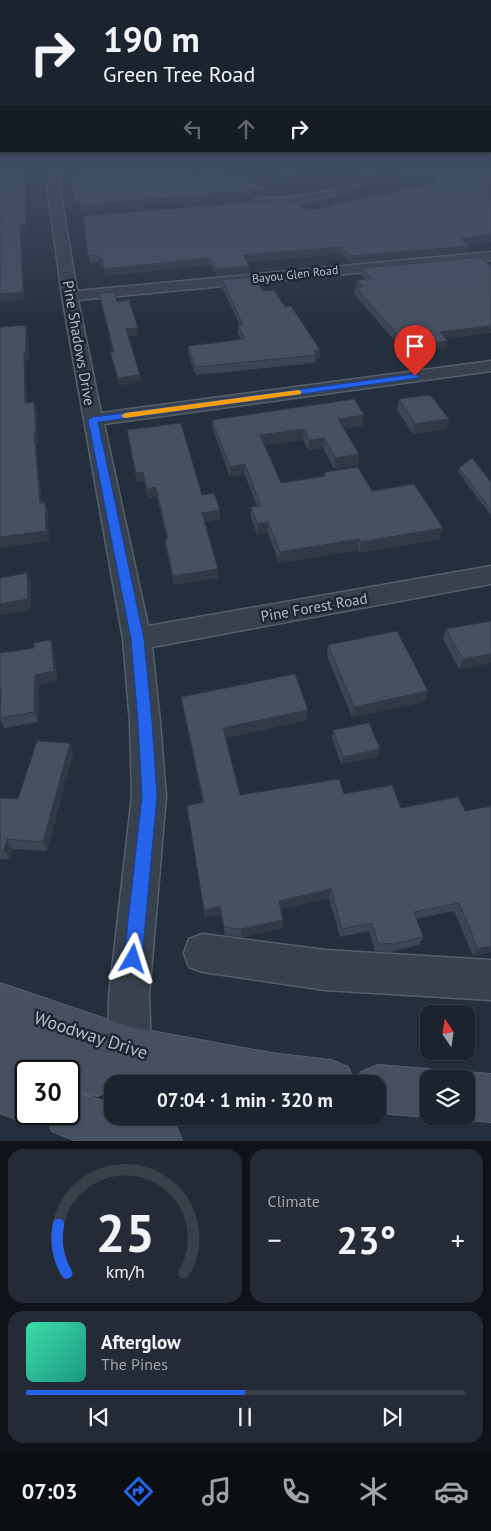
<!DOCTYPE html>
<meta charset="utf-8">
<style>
body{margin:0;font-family:"PT Sans",sans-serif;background:#242b36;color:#f1f3f6;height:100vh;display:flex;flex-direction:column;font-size:19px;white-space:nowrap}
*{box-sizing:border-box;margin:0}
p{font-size:16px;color:#a0a4aa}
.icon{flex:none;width:28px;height:28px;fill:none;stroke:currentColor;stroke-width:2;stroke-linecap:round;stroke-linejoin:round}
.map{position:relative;height:1141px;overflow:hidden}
.details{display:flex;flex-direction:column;gap:8px;padding:8px;background:#0f1319;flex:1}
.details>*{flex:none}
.guide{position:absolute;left:0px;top:0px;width:491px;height:152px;box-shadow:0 1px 4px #0004,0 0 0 1px #39404a;background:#1b232e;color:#f1f3f6;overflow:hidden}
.needle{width:32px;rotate:347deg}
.controls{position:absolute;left:420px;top:1005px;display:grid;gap:10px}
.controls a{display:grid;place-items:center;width:55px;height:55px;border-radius:10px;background:#1b232e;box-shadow:0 1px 4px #0004,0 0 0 1px #39404a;font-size:25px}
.speed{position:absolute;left:15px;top:1060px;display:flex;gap:10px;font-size:25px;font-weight:700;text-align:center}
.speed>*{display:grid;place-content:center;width:65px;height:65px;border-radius:50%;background:#1b232e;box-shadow:0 1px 4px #0004,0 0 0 1px #39404a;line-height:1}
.speed .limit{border:2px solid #111;border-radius:8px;background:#fff;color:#111}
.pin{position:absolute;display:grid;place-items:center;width:42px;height:42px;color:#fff;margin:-51px -21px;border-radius:50% 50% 50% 0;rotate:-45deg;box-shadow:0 0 5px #0007}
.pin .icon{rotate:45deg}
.me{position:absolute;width:55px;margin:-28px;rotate:6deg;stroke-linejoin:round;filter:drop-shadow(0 0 4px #0008)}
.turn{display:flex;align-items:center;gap:18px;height:105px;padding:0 20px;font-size:22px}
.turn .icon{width:65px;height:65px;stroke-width:2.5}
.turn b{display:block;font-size:35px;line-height:42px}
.lanes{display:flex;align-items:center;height:48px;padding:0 20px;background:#0003;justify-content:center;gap:25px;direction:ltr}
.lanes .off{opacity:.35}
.big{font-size:38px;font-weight:800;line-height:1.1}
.details .tile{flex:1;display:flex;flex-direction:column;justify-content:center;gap:8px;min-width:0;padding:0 18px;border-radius:15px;background:#242b36}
.details .dial{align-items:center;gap:0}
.dial svg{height:130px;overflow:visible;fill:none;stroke:#39404a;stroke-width:7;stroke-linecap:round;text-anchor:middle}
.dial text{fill:#f1f3f6;stroke:none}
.song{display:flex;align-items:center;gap:15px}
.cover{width:60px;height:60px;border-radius:8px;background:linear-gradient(135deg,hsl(160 70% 55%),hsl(170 70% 35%))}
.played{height:5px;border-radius:2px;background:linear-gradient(90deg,#2563eb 50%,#39404a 50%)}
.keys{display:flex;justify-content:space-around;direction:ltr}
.heat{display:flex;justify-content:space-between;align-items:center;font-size:28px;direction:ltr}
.details .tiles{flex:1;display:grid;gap:8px;grid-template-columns:1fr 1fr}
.tile:last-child{grid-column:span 2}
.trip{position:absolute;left:104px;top:1075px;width:282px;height:50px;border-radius:15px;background:#1b232e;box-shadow:0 1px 4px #0004,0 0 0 1px #39404a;font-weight:800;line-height:50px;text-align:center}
.dock{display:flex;height:80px;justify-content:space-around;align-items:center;background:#0b0e12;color:#a0a4aa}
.dock .icon{width:35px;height:35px}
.dock .on{color:#2563eb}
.dock b{font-size:22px;color:#f1f3f6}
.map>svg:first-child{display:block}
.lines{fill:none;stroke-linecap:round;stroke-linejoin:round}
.street-casing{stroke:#565f6c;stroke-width:3}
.secondary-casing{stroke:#565f6c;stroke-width:2}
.street{fill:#38414e;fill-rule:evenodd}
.secondary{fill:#465061;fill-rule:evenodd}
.wall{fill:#3b4654}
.shaded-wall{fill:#303945}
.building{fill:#455162;stroke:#303945}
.route{fill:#2563eb;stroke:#184099}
.slow{fill:#f59e0b}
.labels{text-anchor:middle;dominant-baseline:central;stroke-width:5;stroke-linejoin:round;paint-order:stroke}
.far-street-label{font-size:12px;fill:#b4bcc9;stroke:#1d2633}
.street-label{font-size:15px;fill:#b4bcc9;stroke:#1d2633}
.near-street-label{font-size:18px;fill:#b4bcc9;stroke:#1d2633}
</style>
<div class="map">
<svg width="491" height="1141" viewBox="0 0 491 1141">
<rect width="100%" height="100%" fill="#242f3e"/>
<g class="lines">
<!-- street casing -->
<g class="street-casing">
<path id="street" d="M 52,168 L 62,168 L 59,178 L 60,190 L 77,291 L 491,252 L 491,260 L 78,300 L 101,413 L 491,361 L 491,371 L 104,424 L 148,626 L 491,566 L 491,584 L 152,647 L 160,722 L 166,796 L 149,996 L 152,1084 L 112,1084 L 112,1094 L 108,1084 L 109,996 L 132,796 L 130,722 L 123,639 L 62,296 L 48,190 L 49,178 Z
M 366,168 L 376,168 C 371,176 366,182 357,187 C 343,195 260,214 250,203 L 256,199 C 289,197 345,197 366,168 Z
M 203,934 L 325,950 L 491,960 L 491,1000 L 325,990 L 203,972 L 189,967 L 184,953 L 189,939 Z"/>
</g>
<!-- secondary casing -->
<g class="secondary-casing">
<path id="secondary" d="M 0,983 L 130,1027 L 271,1053 L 331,1060 L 348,1067 L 355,1084 L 184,1084 L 135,1074 L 121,1084 L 112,1084 L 112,1089 L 97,1096 L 69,1089 L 69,1071 L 26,1071 L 26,1114 L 44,1114 L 43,1116 L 26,1123 L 0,1113 Z
M 378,1065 L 429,1069 L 446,1076 L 447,1079 L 429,1079 L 429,1116 L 431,1116 L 429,1117 L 378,1113 L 378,1084 L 356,1084 L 361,1072 Z
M 466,1072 L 491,1074 L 491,1122 L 466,1120 L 457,1116 L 466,1116 L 466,1079 L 450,1079 Z
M 69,1090 L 112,1104 L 112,1116 L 158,1116 L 175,1123 L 182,1141 L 76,1141 L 52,1131 L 45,1114 L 69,1114 Z"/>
</g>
<!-- street -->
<use href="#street" class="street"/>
<!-- secondary -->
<use href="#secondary" class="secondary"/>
</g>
<!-- wall -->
<path class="wall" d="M 276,168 L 292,168 L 297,184 L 293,186 Z
M 398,168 L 491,168 L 491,242 L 467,244 L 467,252 L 351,263 L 342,254 L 247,262 L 249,266 L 249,273 L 217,276 L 212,265 L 209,265 L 105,276 L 103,266 L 99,266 L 98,262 L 90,263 L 83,216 L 308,210 L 325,208 L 434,183 L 433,177 L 405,178 Z
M 362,268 L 446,339 L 447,348 L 414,352 L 411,348 L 402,349 L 354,294 L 355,287 L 357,287 L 357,280 L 365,279 L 361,274 Z
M 222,280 L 263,291 L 285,307 L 320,350 L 320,359 L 316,359 L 315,363 L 196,375 L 188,354 L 188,346 L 241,340 L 238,333 L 238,325 L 240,325 L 222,288 Z
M 99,293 L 117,302 L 138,335 L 128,336 L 140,375 L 141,382 L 119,385 L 112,359 L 110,352 L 113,352 Z
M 399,399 L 447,429 L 413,434 L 397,410 Z
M 364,415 L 362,426 L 343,428 L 359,454 L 358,465 L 334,469 L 323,448 L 308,450 L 303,440 L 265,445 L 281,483 L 324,476 L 324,472 L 372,491 L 440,539 L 359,553 L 358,550 L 279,563 L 268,533 L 257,535 L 251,518 L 251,507 L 257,506 L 245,475 L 230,477 L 213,430 L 212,420 Z
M 127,430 L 202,495 L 220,519 L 204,522 L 218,578 L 174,585 L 166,548 L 165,539 L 167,539 L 157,497 L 148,498 L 144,481 L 137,482 Z
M 459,468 L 491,482 L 491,516 L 458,472 Z
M 491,621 L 491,663 L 459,669 L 443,639 L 446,629 Z
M 51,640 L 54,650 L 57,681 L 39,685 L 38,722 L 4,728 L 0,720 L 0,653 L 34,648 Z
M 328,645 L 425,702 L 352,717 L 327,656 Z
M 181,697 L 307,720 L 225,738 L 240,795 L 344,794 L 401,808 L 465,811 L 491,806 L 491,952 L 473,956 L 454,911 L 416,919 L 423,937 L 419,945 L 390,952 L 375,951 L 369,931 L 340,937 L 329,898 L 281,909 L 283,920 L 282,928 L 241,937 L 225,935 L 221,914 L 205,918 L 187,806 L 203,803 L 183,707 Z
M 333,730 L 378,757 L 341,764 L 332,738 Z
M 70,743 L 73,753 L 47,851 L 12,849 L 9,859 L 0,859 L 0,798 L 18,799 Z"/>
<!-- shaded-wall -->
<path class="shaded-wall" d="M 26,168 L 31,168 L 26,176 L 27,211 L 25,211 L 27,231 L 21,232 L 25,300 L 0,302 L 0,294 L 20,225 L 24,204 L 25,170 Z
M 297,178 L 297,184 L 293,186 L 293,181 Z
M 268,189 L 268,196 L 82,212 L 81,206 L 76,206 L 75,200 Z
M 491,235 L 491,242 L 459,245 L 460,238 Z
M 469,246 L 467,252 L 351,263 L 351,256 Z
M 342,247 L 342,254 L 243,262 L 243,255 Z
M 208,258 L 209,265 L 105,276 L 104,269 Z
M 98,259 L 102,259 L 103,266 L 99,266 Z
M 249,266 L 249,273 L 217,276 L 216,269 Z
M 26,325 L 28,334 L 29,361 L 26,361 L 27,413 L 25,403 L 24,352 Z
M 491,326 L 491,333 L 439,340 L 440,332 Z
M 138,328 L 138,335 L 127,336 L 126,329 Z
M 412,341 L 411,348 L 402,349 L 404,342 Z
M 448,341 L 447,348 L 414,352 L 416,345 Z
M 320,350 L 320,359 L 316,359 L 316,355 L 314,351 Z
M 140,375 L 141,382 L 119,385 L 118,378 Z
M 34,402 L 37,412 L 38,442 L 36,442 L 43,513 L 40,503 L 34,432 Z
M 364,415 L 362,426 L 337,429 L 338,419 Z
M 449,419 L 447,429 L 413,434 L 415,424 Z
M 304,429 L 303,440 L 260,446 L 260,435 Z
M 324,438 L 323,448 L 308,450 L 309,440 Z
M 359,454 L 358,465 L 334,469 L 335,458 Z
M 245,464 L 245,475 L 230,477 L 230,467 Z
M 143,472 L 144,481 L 137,482 L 136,473 Z
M 156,487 L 157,497 L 148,498 L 147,489 Z
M 45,502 L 48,512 L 49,541 L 0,548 L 0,537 Z
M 220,510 L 220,519 L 202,522 L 202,513 Z
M 268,522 L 268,533 L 257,535 L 258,524 Z
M 443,528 L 440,539 L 359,553 L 361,542 Z
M 359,539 L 358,550 L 279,563 L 280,552 Z
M 218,569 L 218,578 L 174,585 L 173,576 Z
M 27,573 L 31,584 L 31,610 L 0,615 L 0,604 Z
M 51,640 L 54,650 L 57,681 L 39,685 L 38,722 L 34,712 L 35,675 Z
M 491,654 L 491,663 L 459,669 L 463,659 Z
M 428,691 L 425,702 L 352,717 L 354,707 Z
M 308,710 L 307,720 L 223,738 L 223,728 Z
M 70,743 L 73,753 L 47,851 L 43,842 Z
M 380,749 L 378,757 L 341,764 L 343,757 Z
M 7,839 L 12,849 L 9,859 L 4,850 Z
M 331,889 L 329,898 L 278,910 L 279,901 Z
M 220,906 L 221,914 L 205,918 L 204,910 Z
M 283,920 L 282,928 L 241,937 L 241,929 Z
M 491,946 L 491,952 L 473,956 L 478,949 Z"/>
<!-- building -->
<path class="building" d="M 0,168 L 26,168 L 25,170 L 26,204 L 24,204 L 26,224 L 20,225 L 23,292 L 0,294 Z
M 76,168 L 189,168 L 189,174 L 221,171 L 224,175 L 238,174 L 268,189 L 81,205 L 80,200 L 75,200 L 71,180 L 78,179 Z
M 281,168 L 292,168 L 297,178 L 293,181 Z
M 402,168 L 491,168 L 491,235 L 460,238 L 469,246 L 351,256 L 342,247 L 243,255 L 249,266 L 216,269 L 211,259 L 208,258 L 104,269 L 102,259 L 98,259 L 97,255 L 88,256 L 83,216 L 286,199 L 308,210 L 325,208 L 335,204 L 436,183 L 434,171 L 405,172 Z
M 480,257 L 491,266 L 491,326 L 440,332 L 448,341 L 416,345 L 412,341 L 404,342 L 355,287 L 363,286 L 357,280 L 371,278 L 362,268 Z
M 255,277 L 263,291 L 274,290 L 285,307 L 291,306 L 320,350 L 314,351 L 316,355 L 195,367 L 188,346 L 245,339 L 238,325 L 243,325 L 222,280 Z
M 114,292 L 117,302 L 129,300 L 138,328 L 126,329 L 140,375 L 118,378 L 110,352 L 114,352 L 99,293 Z
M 26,325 L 26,352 L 24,352 L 25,403 L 34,402 L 36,432 L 34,432 L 40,503 L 45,502 L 46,531 L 0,537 L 0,327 Z
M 430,395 L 449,419 L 415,424 L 399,399 Z
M 354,399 L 364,415 L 338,419 L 359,454 L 335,458 L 324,438 L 309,440 L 304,429 L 260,435 L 281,483 L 326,476 L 324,472 L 358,467 L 372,491 L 414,484 L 443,528 L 361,542 L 359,539 L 280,552 L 268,522 L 258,524 L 251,507 L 261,506 L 245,464 L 230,467 L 212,420 Z
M 181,423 L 202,495 L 214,493 L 220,510 L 202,513 L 218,569 L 173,576 L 165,539 L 168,539 L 156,487 L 147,489 L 143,472 L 136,473 L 127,430 Z
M 472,458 L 491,482 L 491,510 L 459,468 Z
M 27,573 L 28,599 L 0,604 L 0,578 Z
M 491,621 L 491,654 L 463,659 L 446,629 Z
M 397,631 L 428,691 L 354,707 L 328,645 Z
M 51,640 L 54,671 L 35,675 L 34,712 L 0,718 L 1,689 L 0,689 L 0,653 L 34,648 L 34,643 Z
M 295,674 L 308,710 L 223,728 L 240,795 L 339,779 L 344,794 L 392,785 L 401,808 L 458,797 L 465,811 L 491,806 L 491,946 L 478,949 L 459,903 L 414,912 L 423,937 L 393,944 L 378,943 L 372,923 L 342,929 L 331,889 L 279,901 L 283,920 L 241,929 L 224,927 L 220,906 L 204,910 L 187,806 L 204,802 L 181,697 Z
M 369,723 L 380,749 L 343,757 L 333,730 Z
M 37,741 L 70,743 L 43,842 L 7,839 L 4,850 L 0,850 L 0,798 L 18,799 Z"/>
<!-- sky -->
<linearGradient id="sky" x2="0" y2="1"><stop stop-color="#141a22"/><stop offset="0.51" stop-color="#3f4d63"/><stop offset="1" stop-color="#3f4d63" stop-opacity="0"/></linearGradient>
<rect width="491" height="327" fill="url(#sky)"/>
<!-- route -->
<path class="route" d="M 415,374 L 419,376 L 418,378 L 98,422 L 144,639 L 152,722 L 157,796 L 142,959 L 139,966 L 133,968 L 127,966 L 124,959 L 142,796 L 138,722 L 131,639 L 88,420 L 93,417 Z"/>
<!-- slow -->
<path class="slow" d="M 298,390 L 301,391 L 301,394 L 125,418 L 121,416 L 125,413 Z"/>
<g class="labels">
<!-- far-street labels -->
<g class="far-street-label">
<text transform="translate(295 274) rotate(-6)">Bayou Glen Road</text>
</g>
<!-- street labels -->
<g class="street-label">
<text transform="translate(79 343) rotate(80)">Pine Shadows Drive</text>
<text transform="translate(314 607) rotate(-10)">Pine Forest Road</text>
</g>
<!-- near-street labels -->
<g class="near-street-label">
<text transform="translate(91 1035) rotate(18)">Woodway Drive</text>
</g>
</g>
</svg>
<div class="controls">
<a><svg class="needle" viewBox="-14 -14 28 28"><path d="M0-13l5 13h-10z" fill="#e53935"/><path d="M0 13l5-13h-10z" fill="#a0a4aa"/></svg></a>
<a><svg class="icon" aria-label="layers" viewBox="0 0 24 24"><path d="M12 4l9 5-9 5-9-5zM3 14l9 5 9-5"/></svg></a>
</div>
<div class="speed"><div class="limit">30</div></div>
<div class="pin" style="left:415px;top:376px;background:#d93025"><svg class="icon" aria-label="arrive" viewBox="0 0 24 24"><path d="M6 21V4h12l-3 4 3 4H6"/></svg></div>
<svg class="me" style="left:133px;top:959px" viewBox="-20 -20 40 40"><path d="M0-17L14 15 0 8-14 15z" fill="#2563eb" stroke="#fff" stroke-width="4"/></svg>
<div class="trip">07:04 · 1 min · 320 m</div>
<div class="guide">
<div class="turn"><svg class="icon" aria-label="right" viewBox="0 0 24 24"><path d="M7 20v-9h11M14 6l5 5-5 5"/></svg><div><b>190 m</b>Green Tree Road</div></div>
<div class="lanes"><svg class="icon off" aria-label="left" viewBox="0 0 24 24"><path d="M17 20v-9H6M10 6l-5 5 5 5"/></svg><svg class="icon off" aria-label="ahead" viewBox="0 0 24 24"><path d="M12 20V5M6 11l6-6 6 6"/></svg><svg class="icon" aria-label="right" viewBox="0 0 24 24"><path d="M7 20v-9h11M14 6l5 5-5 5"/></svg></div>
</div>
</div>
<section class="details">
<div class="tiles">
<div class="tile dial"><svg viewBox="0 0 100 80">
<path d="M14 69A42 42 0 1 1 86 69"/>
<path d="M14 69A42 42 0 0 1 9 39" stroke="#2563eb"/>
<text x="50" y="56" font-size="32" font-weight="700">25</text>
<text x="50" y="72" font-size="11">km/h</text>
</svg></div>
<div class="tile"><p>Climate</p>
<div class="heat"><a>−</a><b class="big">23°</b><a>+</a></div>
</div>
<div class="tile">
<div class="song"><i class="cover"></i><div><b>Afterglow</b><p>The Pines</p></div></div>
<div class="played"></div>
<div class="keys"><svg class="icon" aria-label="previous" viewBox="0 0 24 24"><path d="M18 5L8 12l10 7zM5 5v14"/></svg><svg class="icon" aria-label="pause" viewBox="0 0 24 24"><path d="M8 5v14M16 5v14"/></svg><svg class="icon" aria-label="next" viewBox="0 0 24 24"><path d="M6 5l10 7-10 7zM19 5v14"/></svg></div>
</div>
</div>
</section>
<nav class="dock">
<b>07:03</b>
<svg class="icon on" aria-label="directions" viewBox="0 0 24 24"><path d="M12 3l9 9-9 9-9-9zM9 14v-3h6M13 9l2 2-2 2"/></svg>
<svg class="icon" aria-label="music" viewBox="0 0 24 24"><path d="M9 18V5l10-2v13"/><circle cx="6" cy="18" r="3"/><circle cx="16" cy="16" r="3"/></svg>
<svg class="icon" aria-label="phone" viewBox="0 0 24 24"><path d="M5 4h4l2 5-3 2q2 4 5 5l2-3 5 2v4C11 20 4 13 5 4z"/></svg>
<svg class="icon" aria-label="climate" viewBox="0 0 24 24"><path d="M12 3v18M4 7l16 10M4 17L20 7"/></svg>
<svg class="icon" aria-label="car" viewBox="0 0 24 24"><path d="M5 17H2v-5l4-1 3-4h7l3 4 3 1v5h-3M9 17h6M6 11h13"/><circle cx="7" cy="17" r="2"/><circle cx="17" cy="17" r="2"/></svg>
</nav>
